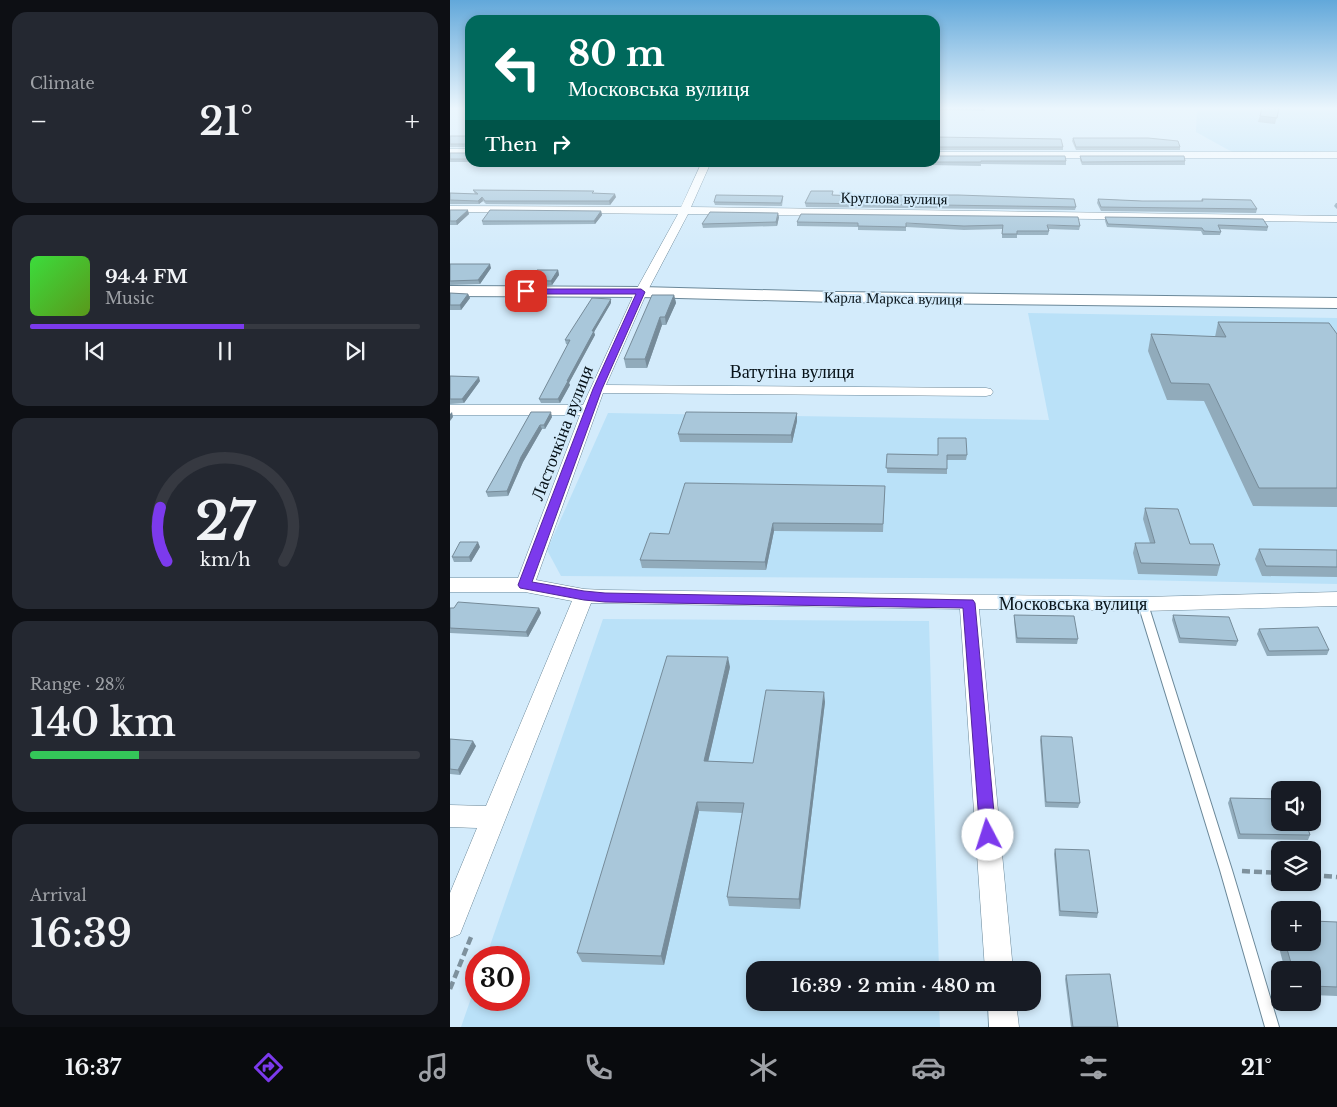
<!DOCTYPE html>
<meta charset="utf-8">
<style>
body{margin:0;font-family:"Libre Baskerville",serif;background:#242831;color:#f1f3f6;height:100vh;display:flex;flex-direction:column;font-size:19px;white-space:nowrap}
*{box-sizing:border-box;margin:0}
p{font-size:16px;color:#9ea1a6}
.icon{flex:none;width:28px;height:28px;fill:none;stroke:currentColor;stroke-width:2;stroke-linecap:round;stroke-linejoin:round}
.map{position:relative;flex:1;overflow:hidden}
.details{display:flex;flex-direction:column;gap:12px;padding:12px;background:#0d0f14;width:450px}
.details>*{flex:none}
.banner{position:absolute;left:15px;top:15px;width:475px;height:152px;border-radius:15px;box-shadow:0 2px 8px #0003;background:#00695c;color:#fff;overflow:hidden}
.tools{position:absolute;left:821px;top:781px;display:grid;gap:10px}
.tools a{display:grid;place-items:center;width:50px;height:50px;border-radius:10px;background:#171b24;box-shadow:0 2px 8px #0003;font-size:25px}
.speed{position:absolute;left:15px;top:946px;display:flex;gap:10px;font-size:25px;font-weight:700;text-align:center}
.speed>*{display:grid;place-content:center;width:65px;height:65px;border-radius:50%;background:#171b24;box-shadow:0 2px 8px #0003;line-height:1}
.speed .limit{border:8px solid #d22;background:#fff;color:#111}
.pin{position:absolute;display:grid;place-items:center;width:42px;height:42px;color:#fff;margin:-21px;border-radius:10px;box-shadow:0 2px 8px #0006}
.me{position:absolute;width:55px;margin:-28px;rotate:355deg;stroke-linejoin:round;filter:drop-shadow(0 0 4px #0008)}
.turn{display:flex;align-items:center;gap:18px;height:105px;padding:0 20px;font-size:22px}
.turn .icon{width:65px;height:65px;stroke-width:2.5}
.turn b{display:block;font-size:35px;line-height:42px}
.then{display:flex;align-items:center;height:48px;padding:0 20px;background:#0003;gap:10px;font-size:19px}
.big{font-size:38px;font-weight:600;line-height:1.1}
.details .tile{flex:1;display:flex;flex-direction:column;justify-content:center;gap:8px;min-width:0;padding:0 18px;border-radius:15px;background:#242831}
.details .dial{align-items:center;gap:0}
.dial svg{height:130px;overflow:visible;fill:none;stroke:#363941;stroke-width:7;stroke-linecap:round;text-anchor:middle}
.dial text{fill:#f1f3f6;stroke:none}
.song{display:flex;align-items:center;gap:15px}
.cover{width:60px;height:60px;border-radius:8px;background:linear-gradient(135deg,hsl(120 70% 55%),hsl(90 70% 35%))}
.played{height:5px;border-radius:2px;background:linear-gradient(90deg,#7c3aed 55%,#363941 55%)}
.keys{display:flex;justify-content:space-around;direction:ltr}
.heat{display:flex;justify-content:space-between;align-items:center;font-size:28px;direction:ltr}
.charge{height:8px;border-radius:4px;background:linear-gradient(90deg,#34c759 28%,#363941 0)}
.trip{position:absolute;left:296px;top:961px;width:295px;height:50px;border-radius:15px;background:#171b24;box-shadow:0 2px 8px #0003;font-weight:600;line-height:50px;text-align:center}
.tabs{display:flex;height:80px;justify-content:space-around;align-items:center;background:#090b0e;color:#9ea1a6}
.tabs .icon{width:35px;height:35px}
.tabs .selected{color:#7c3aed}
.tabs b{font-size:22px;color:#f1f3f6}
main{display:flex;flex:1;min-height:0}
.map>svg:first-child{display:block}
.built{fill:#bae1f8}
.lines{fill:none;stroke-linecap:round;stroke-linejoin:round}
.lane-casing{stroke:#6b8899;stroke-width:2}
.street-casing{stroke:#6b8899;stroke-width:1}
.secondary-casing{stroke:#6b8899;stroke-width:2}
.path{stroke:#7e919d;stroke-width:4.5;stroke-dasharray:8 4;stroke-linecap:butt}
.lane{fill:#fff;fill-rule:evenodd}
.street{fill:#fff;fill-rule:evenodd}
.secondary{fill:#fff;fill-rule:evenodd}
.wall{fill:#91abbb}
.shaded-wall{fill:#768b99}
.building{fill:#a9c7da;stroke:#768b99}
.route{fill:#7c3aed;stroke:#51269a}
.labels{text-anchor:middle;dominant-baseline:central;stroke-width:4;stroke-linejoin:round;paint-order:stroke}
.far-street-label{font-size:15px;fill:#061117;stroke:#d3ebfb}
.street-label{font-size:18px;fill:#061117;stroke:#d3ebfb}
</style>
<main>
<section class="details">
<div class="tile"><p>Climate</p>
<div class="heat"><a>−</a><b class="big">21°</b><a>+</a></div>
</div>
<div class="tile">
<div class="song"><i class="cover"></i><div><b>94.4 FM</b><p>Music</p></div></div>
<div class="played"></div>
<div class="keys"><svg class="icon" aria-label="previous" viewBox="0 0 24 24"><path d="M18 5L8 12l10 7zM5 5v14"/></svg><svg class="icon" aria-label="pause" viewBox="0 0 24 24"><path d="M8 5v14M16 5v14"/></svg><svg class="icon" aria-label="next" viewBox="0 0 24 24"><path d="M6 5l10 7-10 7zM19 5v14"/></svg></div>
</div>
<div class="tile dial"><svg viewBox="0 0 100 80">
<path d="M14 69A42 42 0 1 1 86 69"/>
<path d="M14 69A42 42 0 0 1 10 36" stroke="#7c3aed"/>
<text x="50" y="56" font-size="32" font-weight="700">27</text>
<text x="50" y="72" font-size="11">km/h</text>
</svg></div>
<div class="tile"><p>Range · 28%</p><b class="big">140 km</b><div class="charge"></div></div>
<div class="tile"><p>Arrival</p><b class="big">16:39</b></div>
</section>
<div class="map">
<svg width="887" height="1027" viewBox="0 0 887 1027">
<rect width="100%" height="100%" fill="#d3ebfb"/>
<!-- built -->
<path class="built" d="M 747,108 L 887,108 L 887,151 L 784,153 L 746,132 Z
M 578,313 L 887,318 L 887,584 L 634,579 L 111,576 L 97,550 L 158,413 L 599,420 Z
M 153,619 L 479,621 L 489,970 L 305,970 L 305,1002 L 489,1003 L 490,1027 L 11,1027 L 26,984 L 26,1000 L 69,1000 L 69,958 L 36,957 Z"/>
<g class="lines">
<!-- lane casing -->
<g class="lane-casing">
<path id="lane" d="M 693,600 L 696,602 L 698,604 L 782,870 L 829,1027 L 815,1027 L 770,870 L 688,604 L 690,602 Z"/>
</g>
<!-- street casing -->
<g class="street-casing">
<path id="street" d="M 0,149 L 20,149 L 20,155 L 0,155 Z
M 485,152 L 887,152 L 887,158 L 485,158 Z
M 252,162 L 261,162 L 241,207 L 887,216 L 887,222 L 238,214 L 197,292 L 156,385 L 536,388 L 541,389 L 543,392 L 541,395 L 536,396 L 153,393 L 86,580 L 134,589 L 155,590 L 693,597 L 887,592 L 887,606 L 693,611 L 529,609 L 563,970 L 535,970 L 510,609 L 141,603 L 10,934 L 0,938 L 0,893 L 27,828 L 0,827 L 0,805 L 36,806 L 122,601 L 75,592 L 0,592 L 0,578 L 68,578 L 130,415 L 0,415 L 0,405 L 133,405 L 185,292 L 228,214 L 0,212 L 0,206 L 231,207 Z
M 538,1002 L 566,1002 L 569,1027 L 539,1027 Z"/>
</g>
<!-- secondary casing -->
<g class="secondary-casing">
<path id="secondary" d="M 0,286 L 191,287 L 386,292 L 887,298 L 887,308 L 386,302 L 191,297 L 0,296 Z"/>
</g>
<!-- path -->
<path class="path" d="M 792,871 L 830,873
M 862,875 L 887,877
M 0,989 L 21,937"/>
<!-- lane -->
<use href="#lane" class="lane"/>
<!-- street -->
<use href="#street" class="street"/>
<!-- secondary -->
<use href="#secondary" class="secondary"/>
</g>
<!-- wall -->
<path class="wall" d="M 485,108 L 535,108 L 535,111 L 485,110 Z
M 812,108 L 829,108 L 825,124 L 808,122 Z
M 0,136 L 20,136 L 20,147 L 0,147 Z
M 485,137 L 613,147 L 613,150 L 485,150 Z
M 623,138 L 730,147 L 730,150 L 626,150 L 622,141 Z
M 20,149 L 20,162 L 0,162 L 0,153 L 19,153 Z
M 485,156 L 616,161 L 616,165 L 531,164 L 531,166 L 375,163 L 375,162 L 485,162 Z
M 630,156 L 735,161 L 735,165 L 632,165 L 630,160 Z
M 27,162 L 85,162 L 84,163 Z
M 172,162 L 238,162 L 236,166 Z
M 301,162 L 343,162 L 343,164 Z
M 23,190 L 144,193 L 166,197 L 160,205 L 36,204 L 33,201 L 29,204 L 0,204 L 0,193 L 25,194 Z
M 333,196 L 333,199 L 332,206 L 265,205 L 264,202 Z
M 383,196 L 436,197 L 626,207 L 625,210 L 356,207 L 355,203 Z
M 648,199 L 692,201 L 751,201 L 752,199 L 807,209 L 806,213 L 651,211 L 647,203 Z
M 886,203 L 887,203 L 887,209 L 884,206 Z
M 0,210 L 19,214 L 7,225 L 0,225 Z
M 151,211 L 152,215 L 145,224 L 33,225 L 32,221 Z
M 329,217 L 327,226 L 253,228 L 252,224 Z
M 655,217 L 818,227 L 817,231 L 770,229 L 771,232 L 770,235 L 753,235 L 751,231 L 657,227 L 655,221 Z
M 347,222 L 630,226 L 629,230 L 598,229 L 599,231 L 598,235 L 567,235 L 567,238 L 552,238 L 552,229 L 514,230 L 456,227 L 456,231 L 408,230 L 408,227 L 347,226 Z
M 0,264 L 41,268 L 30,284 L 0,285 Z
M 108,270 L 109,275 L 102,285 L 81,285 L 80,280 Z
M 0,293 L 18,294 L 20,298 L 11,310 L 0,310 Z
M 224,295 L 226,303 L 216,325 L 212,325 L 197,368 L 176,368 L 174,359 Z
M 93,298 L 84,311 L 62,311 L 61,307 Z
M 161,303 L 144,332 L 145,335 L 119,383 L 120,385 L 110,403 L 91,403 L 89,399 L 118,345 L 116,344 L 115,340 Z
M 768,322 L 887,334 L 887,507 L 803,506 L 754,401 L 717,400 L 698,351 L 701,334 L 765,337 Z
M 0,376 L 30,381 L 14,403 L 0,404 Z
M 81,412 L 102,417 L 95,429 L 92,429 L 73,462 L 58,496 L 38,497 L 36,492 Z
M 347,413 L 347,421 L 342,443 L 230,442 L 228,434 Z
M 437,454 L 488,455 L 517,455 L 516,460 L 497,460 L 497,474 L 437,473 Z
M 435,486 L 433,532 L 324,531 L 316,570 L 192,568 L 190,560 L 219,534 Z
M 695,508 L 740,544 L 770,565 L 767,576 L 688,574 L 683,553 L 685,543 L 700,543 L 693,519 Z
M 30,547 L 21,562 L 4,562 L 2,557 Z
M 809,549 L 887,550 L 887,577 L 812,576 L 805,559 Z
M 0,608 L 89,608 L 91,613 L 78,637 L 0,633 Z
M 564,615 L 628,639 L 627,644 L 566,643 L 564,620 Z
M 723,615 L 788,641 L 786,646 L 729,643 L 722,620 Z
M 809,629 L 879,650 L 877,655 L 817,656 L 807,634 Z
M 280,667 L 258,761 L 303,763 L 375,702 L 350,909 L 279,906 L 277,897 L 292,813 L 249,811 L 214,965 L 132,962 L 127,953 Z
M 591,736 L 630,803 L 628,808 L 595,807 L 590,740 Z
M 0,739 L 26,746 L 10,775 L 0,774 Z
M 780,798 L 860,835 L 858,840 L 788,839 L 778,803 Z
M 605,849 L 648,913 L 647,918 L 609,916 L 604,854 Z
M 829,920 L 830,920 L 830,942 L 862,942 L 887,922 L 887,996 L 862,995 L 862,970 L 835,970 L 824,929 Z
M 616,975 L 668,1027 L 621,1027 L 615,979 Z"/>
<!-- shaded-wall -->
<path class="shaded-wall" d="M 165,194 L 166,197 L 160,205 L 159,201 Z
M 32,197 L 33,201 L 29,204 L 28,201 Z
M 18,210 L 19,214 L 7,225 L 6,221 Z
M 151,211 L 152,215 L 145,224 L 144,221 Z
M 328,213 L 329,217 L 327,226 L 326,222 Z
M 40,264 L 41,268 L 30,284 L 28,280 Z
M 108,270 L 109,275 L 102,285 L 101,281 Z
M 18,294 L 20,298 L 11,310 L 10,305 Z
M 92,294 L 93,298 L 84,311 L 83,307 Z
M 224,295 L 226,303 L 216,325 L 215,317 Z
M 161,299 L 161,303 L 144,332 L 145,335 L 119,383 L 120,385 L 110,403 L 108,399 L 142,331 Z
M 210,317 L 212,325 L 197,368 L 195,359 Z
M 29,377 L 30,381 L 14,403 L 12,399 Z
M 2,412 L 3,417 L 0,421 L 0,414 Z
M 101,412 L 102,417 L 95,429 L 94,425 Z
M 347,413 L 347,421 L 342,443 L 341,435 Z
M 90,425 L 92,429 L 73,462 L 58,496 L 57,491 L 71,457 Z
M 323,523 L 324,531 L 316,570 L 315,562 Z
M 28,542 L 30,547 L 21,562 L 19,557 Z
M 89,608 L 91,613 L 78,637 L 76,632 Z
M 278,657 L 280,667 L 256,771 L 254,761 Z
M 374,692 L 375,702 L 350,909 L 349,899 Z
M 23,741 L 26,746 L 10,775 L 8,770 Z
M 247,802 L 249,811 L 214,965 L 211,956 Z"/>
<!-- building -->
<path class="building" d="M 812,108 L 829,108 L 827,118 L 810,116 Z
M 0,136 L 20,136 L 20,145 L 19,144 L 0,144 Z
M 485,137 L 611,139 L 613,147 L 485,147 Z
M 623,138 L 698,138 L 728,141 L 730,147 L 626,147 Z
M 20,149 L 20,159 L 0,159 L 0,153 L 19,153 Z
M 485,156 L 615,156 L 616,161 L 531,161 L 531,162 L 485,162 Z
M 630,156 L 734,156 L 735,161 L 632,162 Z
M 23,190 L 144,191 L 142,193 L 165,194 L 159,201 L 35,201 L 32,197 L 28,201 L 0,200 L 0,193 L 28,194 Z
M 361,191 L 383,191 L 382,195 L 436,197 L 436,195 L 508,195 L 624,199 L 626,207 L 355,203 Z
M 266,195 L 333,196 L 331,203 L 264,202 Z
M 648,199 L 692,201 L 753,201 L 752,199 L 801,200 L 807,209 L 651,207 Z
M 0,210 L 18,210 L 6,221 L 0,221 Z
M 40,210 L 151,211 L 144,221 L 32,221 Z
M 260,212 L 328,213 L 326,222 L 252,224 Z
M 351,214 L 628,217 L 630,226 L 597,225 L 599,231 L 567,231 L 567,234 L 552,234 L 553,225 L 514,226 L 456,223 L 456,227 L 408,226 L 408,223 L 347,222 Z
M 655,217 L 813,219 L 818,227 L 768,225 L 771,232 L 754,231 L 752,228 L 658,224 Z
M 0,264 L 40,264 L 28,280 L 0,281 Z
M 87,270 L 108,270 L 101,281 L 80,280 Z
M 0,293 L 18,294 L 10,305 L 0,305 Z
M 70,294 L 92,294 L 83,307 L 61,307 Z
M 202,295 L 224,295 L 215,317 L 210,317 L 195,359 L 174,359 Z
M 142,298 L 161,299 L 142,331 L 144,331 L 117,381 L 118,381 L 108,399 L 89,399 L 120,340 L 115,340 Z
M 768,322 L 879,323 L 887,334 L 887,488 L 809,488 L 759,384 L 721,383 L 701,334 L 776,337 Z
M 0,376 L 29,377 L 12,399 L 0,399 Z
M 81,412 L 101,412 L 94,425 L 90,425 L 71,457 L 57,491 L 36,492 Z
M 236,412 L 347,413 L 341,435 L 228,434 Z
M 488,438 L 516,438 L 517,455 L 497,455 L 497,469 L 436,468 L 437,454 L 488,455 Z
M 235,483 L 435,486 L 433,524 L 323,523 L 315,562 L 190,560 L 200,533 L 219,534 Z
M 695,508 L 728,509 L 740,544 L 763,544 L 770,565 L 691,563 L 685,543 L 705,543 Z
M 10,542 L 28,542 L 19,557 L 2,557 Z
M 809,549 L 887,550 L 887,567 L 816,566 Z
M 8,602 L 89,608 L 76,632 L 0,628 L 0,608 L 4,608 Z
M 564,615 L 624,616 L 628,639 L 567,638 Z
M 723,615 L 779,617 L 788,641 L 730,638 Z
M 868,627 L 879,650 L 819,651 L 809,629 Z
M 217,656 L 278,657 L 254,761 L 303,763 L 316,690 L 374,692 L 349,899 L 277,897 L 294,803 L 247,802 L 211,956 L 127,953 Z
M 591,736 L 622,737 L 630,803 L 596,802 Z
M 0,739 L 23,741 L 8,770 L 0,769 Z
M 780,798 L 830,799 L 830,822 L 856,822 L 860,835 L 790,834 Z
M 605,849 L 639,850 L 648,913 L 610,911 Z
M 862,921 L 887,922 L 887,987 L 862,986 L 862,970 L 843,970 L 835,942 L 862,942 Z
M 660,974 L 668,1027 L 623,1027 L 616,975 Z"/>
<!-- sky -->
<linearGradient id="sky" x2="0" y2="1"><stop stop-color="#62a8da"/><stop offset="0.43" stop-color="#ebf6fd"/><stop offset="1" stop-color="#ebf6fd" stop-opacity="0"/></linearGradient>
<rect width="887" height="252" fill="url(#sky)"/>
<!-- route -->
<path class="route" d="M 74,289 L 191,289 L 195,292 L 152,389 L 82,582 L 134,591 L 155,593 L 523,600 L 525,603 L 546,835 L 544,840 L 538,842 L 532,840 L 530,835 L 513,608 L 155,602 L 134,600 L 70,588 L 68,585 L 143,389 L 186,294 L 76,294 L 74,293 Z"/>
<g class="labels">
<!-- far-street labels -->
<g class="far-street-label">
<text transform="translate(444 198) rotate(1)">Круглова вулиця</text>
<text transform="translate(443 298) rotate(1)">Карла Маркса вулиця</text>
</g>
<!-- street labels -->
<g class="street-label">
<text x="342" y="372">Ватутіна вулиця</text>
<text transform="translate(112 433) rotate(-69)">Ласточкіна вулиця</text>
<text x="623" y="604">Московська вулиця</text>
</g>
</g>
</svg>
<div class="tools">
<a><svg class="icon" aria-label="sound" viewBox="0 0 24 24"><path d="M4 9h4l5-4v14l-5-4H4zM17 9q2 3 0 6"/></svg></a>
<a><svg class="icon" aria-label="layers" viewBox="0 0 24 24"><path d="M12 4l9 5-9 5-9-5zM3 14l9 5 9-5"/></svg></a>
<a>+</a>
<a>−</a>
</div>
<div class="speed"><div class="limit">30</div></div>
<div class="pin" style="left:76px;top:291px;background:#d93025"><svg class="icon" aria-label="arrive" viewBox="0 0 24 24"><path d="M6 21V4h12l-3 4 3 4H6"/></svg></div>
<svg class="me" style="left:538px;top:835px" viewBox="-20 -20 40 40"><circle r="19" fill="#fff"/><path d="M0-13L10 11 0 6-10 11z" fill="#7c3aed"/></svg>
<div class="trip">16:39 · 2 min · 480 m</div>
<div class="banner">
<div class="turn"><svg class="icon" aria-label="left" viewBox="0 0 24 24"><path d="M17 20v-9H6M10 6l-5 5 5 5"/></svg><div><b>80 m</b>Московська вулиця</div></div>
<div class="then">Then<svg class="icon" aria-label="right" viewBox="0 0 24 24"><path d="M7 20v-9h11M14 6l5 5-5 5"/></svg></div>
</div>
</div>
</main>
<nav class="tabs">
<b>16:37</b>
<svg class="icon selected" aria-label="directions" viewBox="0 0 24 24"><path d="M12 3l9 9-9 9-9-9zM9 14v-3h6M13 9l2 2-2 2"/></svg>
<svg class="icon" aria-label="music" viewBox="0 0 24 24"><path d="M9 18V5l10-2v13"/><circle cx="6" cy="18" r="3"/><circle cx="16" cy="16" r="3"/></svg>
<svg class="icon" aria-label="phone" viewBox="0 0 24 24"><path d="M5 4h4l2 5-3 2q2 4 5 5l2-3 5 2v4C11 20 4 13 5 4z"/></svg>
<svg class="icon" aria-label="climate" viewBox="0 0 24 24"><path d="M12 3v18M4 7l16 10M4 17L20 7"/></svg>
<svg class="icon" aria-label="car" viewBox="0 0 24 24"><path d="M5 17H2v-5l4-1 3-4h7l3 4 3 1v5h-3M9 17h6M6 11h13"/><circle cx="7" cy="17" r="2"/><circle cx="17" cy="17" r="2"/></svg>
<svg class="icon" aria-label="filters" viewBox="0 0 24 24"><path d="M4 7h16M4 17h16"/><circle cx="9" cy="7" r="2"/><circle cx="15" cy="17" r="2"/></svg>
<b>21°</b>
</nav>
